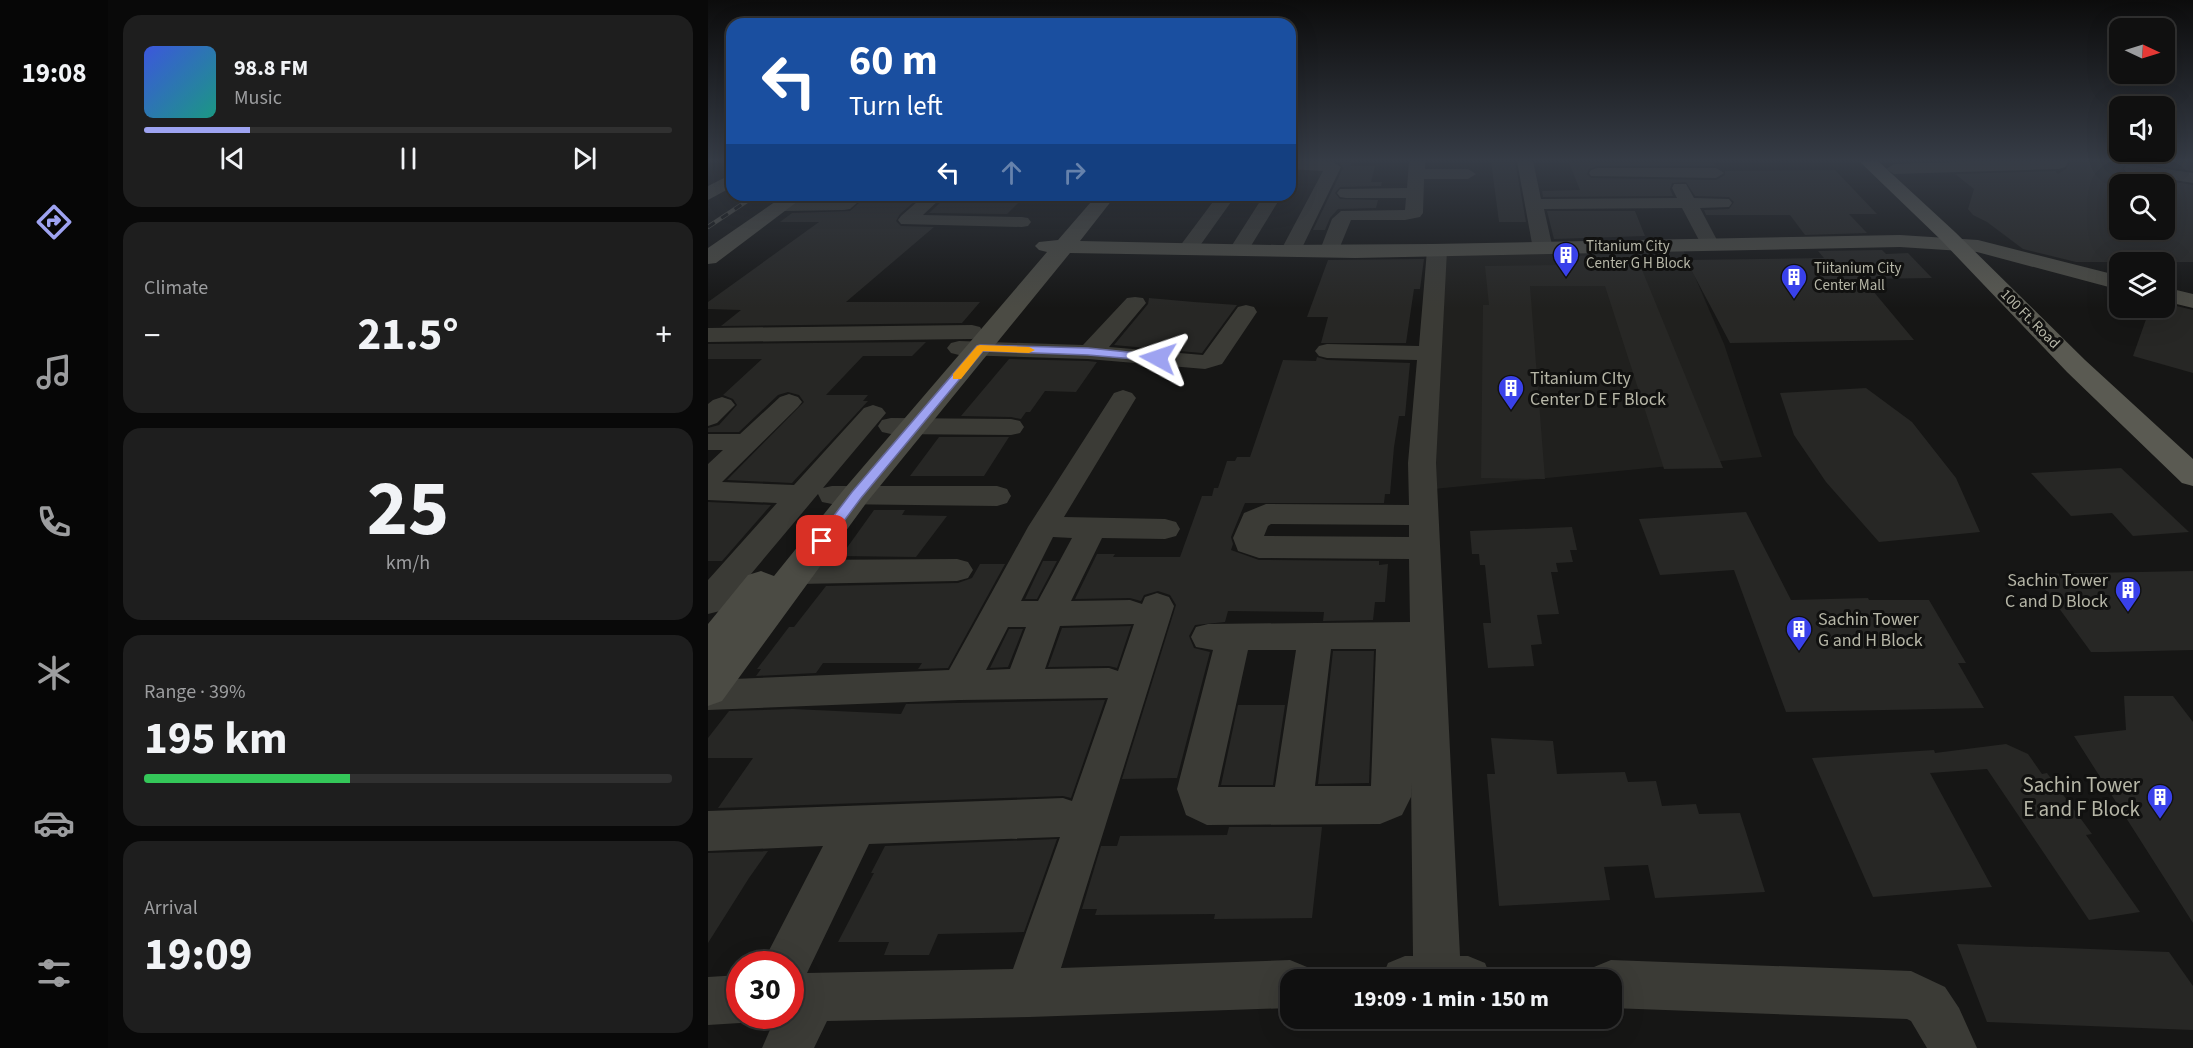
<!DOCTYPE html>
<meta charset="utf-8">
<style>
body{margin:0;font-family:"Source Sans 3",sans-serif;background:#1e1e1e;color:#f1f3f6;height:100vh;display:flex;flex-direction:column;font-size:22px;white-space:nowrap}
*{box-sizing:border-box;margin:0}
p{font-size:20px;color:#9c9d9f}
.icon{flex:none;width:33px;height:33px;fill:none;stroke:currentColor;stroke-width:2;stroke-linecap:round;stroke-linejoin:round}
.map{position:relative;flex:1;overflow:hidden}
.sheet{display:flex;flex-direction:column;gap:15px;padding:15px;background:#090909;width:600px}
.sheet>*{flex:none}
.hud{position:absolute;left:18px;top:18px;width:570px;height:183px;border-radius:18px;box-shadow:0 6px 24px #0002,0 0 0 2px #303030;background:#1a4fa0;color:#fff;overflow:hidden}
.needle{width:39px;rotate:94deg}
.buttons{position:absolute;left:1401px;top:18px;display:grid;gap:12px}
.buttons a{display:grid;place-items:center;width:66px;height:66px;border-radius:12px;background:#101010;box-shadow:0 6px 24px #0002,0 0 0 2px #303030;font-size:30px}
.speed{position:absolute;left:18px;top:951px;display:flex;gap:12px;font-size:30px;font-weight:700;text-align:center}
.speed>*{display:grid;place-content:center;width:78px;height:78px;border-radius:50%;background:#101010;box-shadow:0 6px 24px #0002,0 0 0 2px #303030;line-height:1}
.speed .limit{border:9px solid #d22;background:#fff;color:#111}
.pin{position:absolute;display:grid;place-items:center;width:51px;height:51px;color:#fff;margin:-26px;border-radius:12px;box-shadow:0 3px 9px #0006}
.me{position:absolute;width:66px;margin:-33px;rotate:275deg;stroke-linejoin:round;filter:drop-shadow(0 0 4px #0008)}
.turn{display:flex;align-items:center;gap:21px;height:126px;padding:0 24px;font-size:27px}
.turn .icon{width:78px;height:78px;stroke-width:2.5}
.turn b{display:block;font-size:42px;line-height:51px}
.lanes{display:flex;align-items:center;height:57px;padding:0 24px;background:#0003;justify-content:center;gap:30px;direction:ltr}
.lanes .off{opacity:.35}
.big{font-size:45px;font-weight:700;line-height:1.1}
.sheet .tile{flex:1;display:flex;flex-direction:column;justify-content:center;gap:9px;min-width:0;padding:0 21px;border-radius:18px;background:#1e1e1e}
.sheet .dial{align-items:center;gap:0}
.dial b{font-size:78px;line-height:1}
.song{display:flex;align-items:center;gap:18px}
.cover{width:72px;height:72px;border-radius:9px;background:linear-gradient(135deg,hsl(230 70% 55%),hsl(170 70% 35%))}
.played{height:6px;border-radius:3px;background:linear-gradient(90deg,#9ea3f1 20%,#303030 20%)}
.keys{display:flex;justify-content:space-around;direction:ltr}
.heat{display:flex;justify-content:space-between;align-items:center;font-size:33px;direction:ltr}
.charge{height:9px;border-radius:4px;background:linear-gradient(90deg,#34c759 39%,#303030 0)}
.trip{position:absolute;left:572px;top:969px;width:342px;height:60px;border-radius:18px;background:#101010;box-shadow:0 6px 24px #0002,0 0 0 2px #303030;font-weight:700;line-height:60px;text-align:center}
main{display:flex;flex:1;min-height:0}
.dock{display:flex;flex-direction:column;width:108px;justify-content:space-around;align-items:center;background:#060606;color:#9c9d9f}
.dock .icon{width:42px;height:42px}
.dock .current{color:#9ea3f1}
.dock b{font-size:27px;color:#f1f3f6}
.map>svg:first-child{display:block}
.built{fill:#20201e}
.building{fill:#272725;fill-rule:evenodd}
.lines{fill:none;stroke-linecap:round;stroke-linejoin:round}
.street{fill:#3b3b36;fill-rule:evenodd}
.secondary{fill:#4b4b44;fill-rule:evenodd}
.primary{fill:#5a5a52;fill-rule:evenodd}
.rail-casing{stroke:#505049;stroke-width:4.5}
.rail{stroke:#111110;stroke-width:3;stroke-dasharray:8;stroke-linecap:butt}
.route{fill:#9ea3f1;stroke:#676a9d;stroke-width:1.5}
.slow{fill:#f59e0b}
.labels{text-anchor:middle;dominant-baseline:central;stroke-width:6;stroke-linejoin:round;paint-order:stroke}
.far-poi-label{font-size:15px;fill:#b6b6a7;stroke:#111110;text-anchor:start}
.far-street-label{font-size:15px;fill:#b6b6a7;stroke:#111110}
.poi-label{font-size:18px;fill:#b6b6a7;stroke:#111110;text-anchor:start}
.near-poi-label{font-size:21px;fill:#b6b6a7;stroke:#111110;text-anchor:end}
</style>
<main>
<nav class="dock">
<b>19:08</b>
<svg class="icon current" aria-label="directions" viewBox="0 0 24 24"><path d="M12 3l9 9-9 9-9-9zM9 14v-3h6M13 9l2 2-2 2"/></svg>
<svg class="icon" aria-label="music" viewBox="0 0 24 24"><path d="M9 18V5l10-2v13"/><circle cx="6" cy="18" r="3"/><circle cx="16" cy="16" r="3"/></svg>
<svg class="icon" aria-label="phone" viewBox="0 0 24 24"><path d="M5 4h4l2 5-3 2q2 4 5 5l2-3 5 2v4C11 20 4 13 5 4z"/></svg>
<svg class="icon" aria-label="climate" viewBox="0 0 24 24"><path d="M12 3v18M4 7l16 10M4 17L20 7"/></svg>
<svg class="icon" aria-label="car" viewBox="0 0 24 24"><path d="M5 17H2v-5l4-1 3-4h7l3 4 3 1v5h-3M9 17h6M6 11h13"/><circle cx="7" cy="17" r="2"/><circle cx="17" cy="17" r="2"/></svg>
<svg class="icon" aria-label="filters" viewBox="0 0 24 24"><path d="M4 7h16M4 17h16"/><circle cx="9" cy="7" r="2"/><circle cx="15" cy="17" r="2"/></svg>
</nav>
<section class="sheet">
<div class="tile">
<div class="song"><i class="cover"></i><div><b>98.8 FM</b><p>Music</p></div></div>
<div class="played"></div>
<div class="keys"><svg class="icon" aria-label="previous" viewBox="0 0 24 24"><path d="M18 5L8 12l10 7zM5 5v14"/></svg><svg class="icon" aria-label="pause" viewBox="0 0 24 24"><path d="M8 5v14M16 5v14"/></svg><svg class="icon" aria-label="next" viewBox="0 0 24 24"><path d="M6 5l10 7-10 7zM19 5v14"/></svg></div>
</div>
<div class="tile"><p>Climate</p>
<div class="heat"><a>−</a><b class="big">21.5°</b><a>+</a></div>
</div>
<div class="tile dial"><b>25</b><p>km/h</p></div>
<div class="tile"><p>Range · 39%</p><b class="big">195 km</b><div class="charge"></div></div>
<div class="tile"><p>Arrival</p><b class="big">19:09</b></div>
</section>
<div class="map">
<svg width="1485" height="1048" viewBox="0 0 1485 1048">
<rect width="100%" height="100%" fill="#161615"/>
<!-- built -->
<path class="built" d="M 974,247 L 1016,344 L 1054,457 L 715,490 L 729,250 Z"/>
<!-- building -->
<path class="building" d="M 631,161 L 644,161 L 643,166 L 667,166 L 663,182 L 674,182 L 673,186 L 632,187 L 627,193 L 632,199 L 670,200 L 668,208 L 630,209 L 622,218 L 617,230 L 605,230 L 635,168 Z
M 783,161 L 807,161 L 818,222 L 791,222 Z
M 1005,161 L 1007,166 L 889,166 L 881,169 L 879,174 L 883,178 L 1008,180 L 1017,175 L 1017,171 L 1127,170 L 1169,214 L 1141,214 L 1159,233 L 1097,235 L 1082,215 L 998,215 L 996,210 L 1021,209 L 1026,202 L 1021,197 L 987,196 L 978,182 L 964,183 L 962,189 L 965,196 L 835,197 L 834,191 L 872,190 L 861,163 Z
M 1363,161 L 1472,161 L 1485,164 L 1485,171 L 1424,162 L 1414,168 L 1418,174 L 1485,185 L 1485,262 L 1368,262 L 1315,249 L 1279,222 L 1265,215 L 1260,209 L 1266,189 L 1247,174 L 1347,171 L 1350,174 L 1359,168 ZM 1412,184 L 1456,184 L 1456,235 L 1431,230 L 1412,230 Z
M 160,195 L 214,195 L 192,214 L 188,221 L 193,226 L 226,227 L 138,302 L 272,302 L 254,323 L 13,326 L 33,310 L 0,309 L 0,302 L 111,222 L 72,222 L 84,213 L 142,211 Z
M 234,195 L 263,195 L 266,200 L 274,202 L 310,203 L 299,214 L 221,213 L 235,200 Z
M 839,211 L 927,211 L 937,236 L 846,239 Z
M 1174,250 L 1178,254 L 1200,253 L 1224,278 L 1155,279 L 1206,340 L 1022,343 L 978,260 L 1116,258 L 1110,251 Z
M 928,255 L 1015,468 L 956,469 L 897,286 L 822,286 L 837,479 L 773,478 L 775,305 L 781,305 L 777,266 L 851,265 L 849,256 Z
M 716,259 L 712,289 L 706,289 L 698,343 L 613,343 L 620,317 L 599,317 L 620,260 Z
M 441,298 L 486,302 L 529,305 L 494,353 L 406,345 L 440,304 Z
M 1456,303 L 1485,310 L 1485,373 L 1425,356 L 1442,308 L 1456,308 Z
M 218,342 L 204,356 L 155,356 L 118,395 L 160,395 L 155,401 L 160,401 L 84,483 L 19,480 L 96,402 L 91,395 L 80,392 L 70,395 L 31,432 L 0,432 L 0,428 L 11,425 L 29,405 L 25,399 L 15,395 L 54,359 L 0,359 L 0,344 Z
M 609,357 L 619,360 L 702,363 L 697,416 L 691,416 L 686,447 L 682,494 L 677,494 L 676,503 L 537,503 L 523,537 L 525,544 L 523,550 L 551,560 L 671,561 L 671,565 L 680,564 L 677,602 L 667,602 L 665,620 L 615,621 L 616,612 L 520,611 L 517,622 L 487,625 L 481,636 L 486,648 L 502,652 L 469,778 L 414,779 L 468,605 L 462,595 L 450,591 L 436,595 L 433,601 L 422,598 L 367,599 L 389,554 L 407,554 L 405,557 L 472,557 L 494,496 L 504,496 L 506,488 L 510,488 L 519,461 L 527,461 L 529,457 L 542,457 L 575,360 L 608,361 Z
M 301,359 L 380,361 L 389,362 L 368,392 L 337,391 L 322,412 L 318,412 L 313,419 L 303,417 L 253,416 Z
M 1158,388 L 1204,422 L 1248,478 L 1272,532 L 1171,542 L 1118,482 L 1086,435 L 1072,393 Z
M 231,437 L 301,437 L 276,476 L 202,476 Z
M 1413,468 L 1481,532 L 1425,536 L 1404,513 L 1363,516 L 1323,473 Z
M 0,502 L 63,505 L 14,561 L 0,561 Z
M 166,510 L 197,510 L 194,515 L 239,516 L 208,557 L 133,556 Z
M 1038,512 L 1083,600 L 1160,598 L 1161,600 L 1221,600 L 1258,663 L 1250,663 L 1276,708 L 1078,712 L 1026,570 L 952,575 L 931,519 Z
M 864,527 L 869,550 L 862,550 L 865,562 L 848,563 L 850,572 L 843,572 L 851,614 L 829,615 L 834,644 L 823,645 L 826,666 L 780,668 L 775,623 L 783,623 L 777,565 L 772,565 L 771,554 L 764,554 L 762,531 Z
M 335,561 L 349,561 L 329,599 L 317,599 Z
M 272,564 L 297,564 L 240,668 L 210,669 L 214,663 L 115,663 L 108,673 L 48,676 L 53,669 L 49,669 L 81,627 L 86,627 L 118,586 L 250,583 L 264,578 Z
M 1485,571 L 1485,650 L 1400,652 L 1383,652 L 1326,574 Z
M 423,626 L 409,668 L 401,666 L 340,667 L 354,628 Z
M 301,629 L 315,629 L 300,667 L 282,668 Z
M 625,651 L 666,651 L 661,783 L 610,784 Z
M 1416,696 L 1465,696 L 1485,722 L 1485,923 L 1366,736 L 1418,730 Z
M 397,700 L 363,798 L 355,796 L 10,808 L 45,758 L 0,758 L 0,738 L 21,711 L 85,709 L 193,714 L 198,704 Z
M 530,705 L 577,705 L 565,785 L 513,785 Z
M 783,738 L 845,741 L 849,774 L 917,772 L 920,782 L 948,781 L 954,806 L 988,804 L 991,814 L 1032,813 L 1057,892 L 947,898 L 940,865 L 896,867 L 902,900 L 791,906 L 779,774 L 787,774 Z
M 1298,744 L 1320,754 L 1334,774 L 1339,773 L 1384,834 L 1378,835 L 1432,912 L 1381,920 L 1279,769 L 1222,773 L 1284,887 L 1165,897 L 1104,758 L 1226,750 L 1227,753 Z
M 521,827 L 614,827 L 604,918 L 506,919 L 507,914 L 387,915 L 389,909 L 374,909 L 393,846 L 409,846 L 412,836 L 519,835 Z
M 349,839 L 316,932 L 230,934 L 221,955 L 176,955 L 181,942 L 130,942 L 166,873 L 163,873 L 177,846 Z
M 60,851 L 41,878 L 0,943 L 0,853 Z
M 1249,944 L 1461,952 L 1485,986 L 1485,1030 L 1279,1022 Z"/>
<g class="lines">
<!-- street -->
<path class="street" d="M 582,161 L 625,162 L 633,167 L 593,250 L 590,254 L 576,254 L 573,250 L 615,171 L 582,169 Z
M 701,161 L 717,161 L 717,169 L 760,169 L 768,174 L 760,179 L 716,179 L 715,213 L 712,217 L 697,220 L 643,220 L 629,254 L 615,254 L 612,250 L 624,219 L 633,211 L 697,210 L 698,198 L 638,198 L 632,197 L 629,193 L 632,189 L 699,188 Z
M 809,161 L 825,161 L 833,199 L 969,198 L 964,188 L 966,184 L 978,184 L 986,198 L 1021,199 L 1024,203 L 1021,207 L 992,208 L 1009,240 L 1007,244 L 993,244 L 974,208 L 836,209 L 845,249 L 842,253 L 828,253 L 825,249 Z
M 1278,161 L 1361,161 L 1357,167 L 1351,169 L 1186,174 L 1178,169 L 1186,164 Z
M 1424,164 L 1485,173 L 1485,183 L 1418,172 L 1416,169 L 1418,166 Z
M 889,168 L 1008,168 L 1016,173 L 1008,178 L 883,176 L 881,173 L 883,170 Z
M 138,195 L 158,195 L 142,209 L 136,210 L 74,211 L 68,210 L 65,206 L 68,202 L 74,201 L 132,200 Z
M 217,195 L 231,195 L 233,198 L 215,215 L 314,217 L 320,218 L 323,222 L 320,226 L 314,227 L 193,224 L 190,220 L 193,216 Z
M 265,195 L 347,195 L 348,196 L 345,200 L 339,201 L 274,200 L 268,199 Z
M 510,195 L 528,195 L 486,254 L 472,254 L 469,250 Z
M 556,195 L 574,195 L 538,254 L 524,254 L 521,250 Z
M 729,244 L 736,246 L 739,250 L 728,463 L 752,956 L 760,956 L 777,963 L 784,980 L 673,980 L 680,963 L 697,956 L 705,956 L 703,783 L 703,797 L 694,815 L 672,824 L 499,825 L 478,815 L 469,789 L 505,650 L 488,647 L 483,637 L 488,627 L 500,624 L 702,622 L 701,559 L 551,558 L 530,551 L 525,538 L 536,513 L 558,504 L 701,505 L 700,463 L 709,360 L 619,358 L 611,356 L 607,351 L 611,346 L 619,344 L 711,346 L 719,250 L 722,246 ZM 563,524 L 701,525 L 701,537 L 556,536 L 560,526 ZM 623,649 L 668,649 L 663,786 L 607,786 ZM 540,650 L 588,650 L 567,787 L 510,787 Z
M 427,297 L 435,298 L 438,303 L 401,347 L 495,355 L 530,307 L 538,305 L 546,307 L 549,312 L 514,364 L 497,369 L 380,359 L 251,355 L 243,353 L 239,348 L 243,343 L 251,341 L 375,345 L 419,298 Z
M 264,325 L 272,327 L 275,332 L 272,337 L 264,339 L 0,342 L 0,328 Z
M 415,390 L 424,393 L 428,398 L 356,517 L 457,519 L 468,522 L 472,529 L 468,536 L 457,539 L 394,538 L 363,601 L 422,600 L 434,604 L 437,597 L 449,593 L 461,597 L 466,606 L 353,968 L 582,960 L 599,967 L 604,980 L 582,980 L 582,1008 L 321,1017 L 119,1021 L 106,1048 L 54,1048 L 68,1016 L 82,1016 L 82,964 L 54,964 L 115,846 L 0,851 L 0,811 L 355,798 L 364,801 L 400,698 L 252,700 L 0,710 L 0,680 L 241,670 L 320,527 L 406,393 ZM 345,537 L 364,538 L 330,601 L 313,601 ZM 426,624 L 410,671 L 401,668 L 337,669 L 352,626 ZM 300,627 L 318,627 L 302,669 L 278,670 ZM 352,837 L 305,969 L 99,973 L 161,844 Z
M 81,394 L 90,397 L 94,402 L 90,407 L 14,482 L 86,485 L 156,408 L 165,405 L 174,408 L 178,413 L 115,488 L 124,486 L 289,486 L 299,489 L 303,496 L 299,503 L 289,506 L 124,504 L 114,502 L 110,494 L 12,611 L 0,614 L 0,580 L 69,503 L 0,500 L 0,464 L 15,450 L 0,450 L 0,434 L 32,434 L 72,397 Z
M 14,397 L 23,400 L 27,405 L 9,423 L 0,426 L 0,404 L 5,400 Z
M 183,418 L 303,419 L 312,421 L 316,427 L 312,433 L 303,435 L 183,434 L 174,432 L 170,426 L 174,420 Z
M 249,559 L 260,562 L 265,570 L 260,578 L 249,581 L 90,584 L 79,580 L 74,572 L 79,564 L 90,560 Z
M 903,960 L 1203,971 L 1237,987 L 1251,1008 L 1269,1048 L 1219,1048 L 1203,1021 L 1199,1019 L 903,1008 L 903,980 L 881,980 L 886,967 Z
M 32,975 L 32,1016 L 49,1016 L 32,1023 L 0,1025 L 0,977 Z"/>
<!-- secondary -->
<path class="secondary" d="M 24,174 L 24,187 L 0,200 L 0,186 Z
M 77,195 L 98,195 L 8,263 L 0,264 L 0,248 Z
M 389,195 L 408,195 L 372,241 L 570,245 L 724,244 L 1192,235 L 1270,240 L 1412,276 L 1412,290 L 1269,252 L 1192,247 L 647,258 L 362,253 L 159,502 L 14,701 L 0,706 L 0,624 L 40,575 L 53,571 L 66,576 L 137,488 L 339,252 L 331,250 L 327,246 L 331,242 L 350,240 Z
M 1456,287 L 1485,294 L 1485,308 L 1456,301 Z"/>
<!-- primary -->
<path class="primary" d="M 1151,161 L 1170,161 L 1247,232 L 1377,360 L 1485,459 L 1485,486 L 1474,483 L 1359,372 L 1233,240 Z"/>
<!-- rail casing -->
<g class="rail-casing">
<path id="rail" d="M 0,227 L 48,195"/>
</g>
<!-- rail -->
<use href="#rail" class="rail"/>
</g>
<!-- sky -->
<linearGradient id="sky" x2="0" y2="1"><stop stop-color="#0c0c0c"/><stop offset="0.52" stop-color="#363c46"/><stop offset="1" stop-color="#363c46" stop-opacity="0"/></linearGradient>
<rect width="1485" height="308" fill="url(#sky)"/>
<!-- route -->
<path class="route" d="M 272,345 L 380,348 L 450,355 L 455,358 L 450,361 L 380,355 L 275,351 L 153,498 L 118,545 L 109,545 L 107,541 L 109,538 L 144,492 L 269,346 Z"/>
<!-- slow -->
<path class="slow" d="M 272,345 L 321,347 L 327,350 L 321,353 L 275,351 L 253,379 L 245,379 L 245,374 L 269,346 Z"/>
<!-- icons -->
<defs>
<g id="building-pin" transform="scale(1.35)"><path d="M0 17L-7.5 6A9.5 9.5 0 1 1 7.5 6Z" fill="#3941ea" stroke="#111110"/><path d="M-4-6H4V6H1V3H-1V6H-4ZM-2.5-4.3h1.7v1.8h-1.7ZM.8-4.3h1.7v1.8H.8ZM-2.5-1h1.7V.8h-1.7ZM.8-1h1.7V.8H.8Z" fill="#fff"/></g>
</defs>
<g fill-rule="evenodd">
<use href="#building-pin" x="858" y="255"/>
<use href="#building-pin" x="1086" y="277"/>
<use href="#building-pin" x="803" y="388"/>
<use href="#building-pin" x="1420" y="590"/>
<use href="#building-pin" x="1091" y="629"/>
<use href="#building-pin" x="1452" y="797"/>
</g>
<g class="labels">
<!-- far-poi labels -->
<g class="far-poi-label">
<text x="878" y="246">Titanium City<tspan x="878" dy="17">Center G H Block</tspan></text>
<text x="1106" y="268">Tiitanium City<tspan x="1106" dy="17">Center Mall</tspan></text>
</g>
<!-- far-street labels -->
<g class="far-street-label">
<text transform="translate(1322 319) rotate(45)">100 Ft. Road</text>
</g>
<!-- poi labels -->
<g class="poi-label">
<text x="822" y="378">Titanium CIty<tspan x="822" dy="21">Center D E F Block</tspan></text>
<text x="1400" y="580" text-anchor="end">Sachin Tower<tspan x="1400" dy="21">C and D Block</tspan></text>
<text x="1110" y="619">Sachin Tower<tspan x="1110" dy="21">G and H Block</tspan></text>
</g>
<!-- near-poi labels -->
<g class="near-poi-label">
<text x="1432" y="785">Sachin Tower<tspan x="1432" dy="24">E and F Block</tspan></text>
</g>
</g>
</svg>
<div class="buttons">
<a><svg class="needle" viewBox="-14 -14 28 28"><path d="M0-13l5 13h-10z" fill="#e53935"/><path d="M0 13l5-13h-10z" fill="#9c9d9f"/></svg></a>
<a><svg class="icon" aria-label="sound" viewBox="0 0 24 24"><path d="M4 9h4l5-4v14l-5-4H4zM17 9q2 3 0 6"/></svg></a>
<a><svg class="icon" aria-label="search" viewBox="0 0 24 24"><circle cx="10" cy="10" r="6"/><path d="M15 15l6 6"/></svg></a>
<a><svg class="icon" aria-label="layers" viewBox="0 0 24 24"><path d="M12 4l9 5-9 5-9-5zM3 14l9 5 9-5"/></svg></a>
</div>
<div class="speed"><div class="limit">30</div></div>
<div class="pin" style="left:114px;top:541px;background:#d93025"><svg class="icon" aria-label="arrive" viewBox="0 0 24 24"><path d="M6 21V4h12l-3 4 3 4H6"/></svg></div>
<svg class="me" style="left:450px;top:358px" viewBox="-20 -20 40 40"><path d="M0-17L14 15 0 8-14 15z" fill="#9ea3f1" stroke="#fff" stroke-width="4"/></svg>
<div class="trip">19:09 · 1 min · 150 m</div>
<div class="hud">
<div class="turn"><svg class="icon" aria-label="left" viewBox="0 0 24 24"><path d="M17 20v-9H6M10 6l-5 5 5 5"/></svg><div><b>60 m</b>Turn left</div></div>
<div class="lanes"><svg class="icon" aria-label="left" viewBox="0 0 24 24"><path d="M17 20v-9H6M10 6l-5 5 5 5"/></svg><svg class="icon off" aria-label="ahead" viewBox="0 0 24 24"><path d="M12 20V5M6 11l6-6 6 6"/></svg><svg class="icon off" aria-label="right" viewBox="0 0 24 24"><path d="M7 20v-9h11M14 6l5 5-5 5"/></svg></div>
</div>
</div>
</main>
